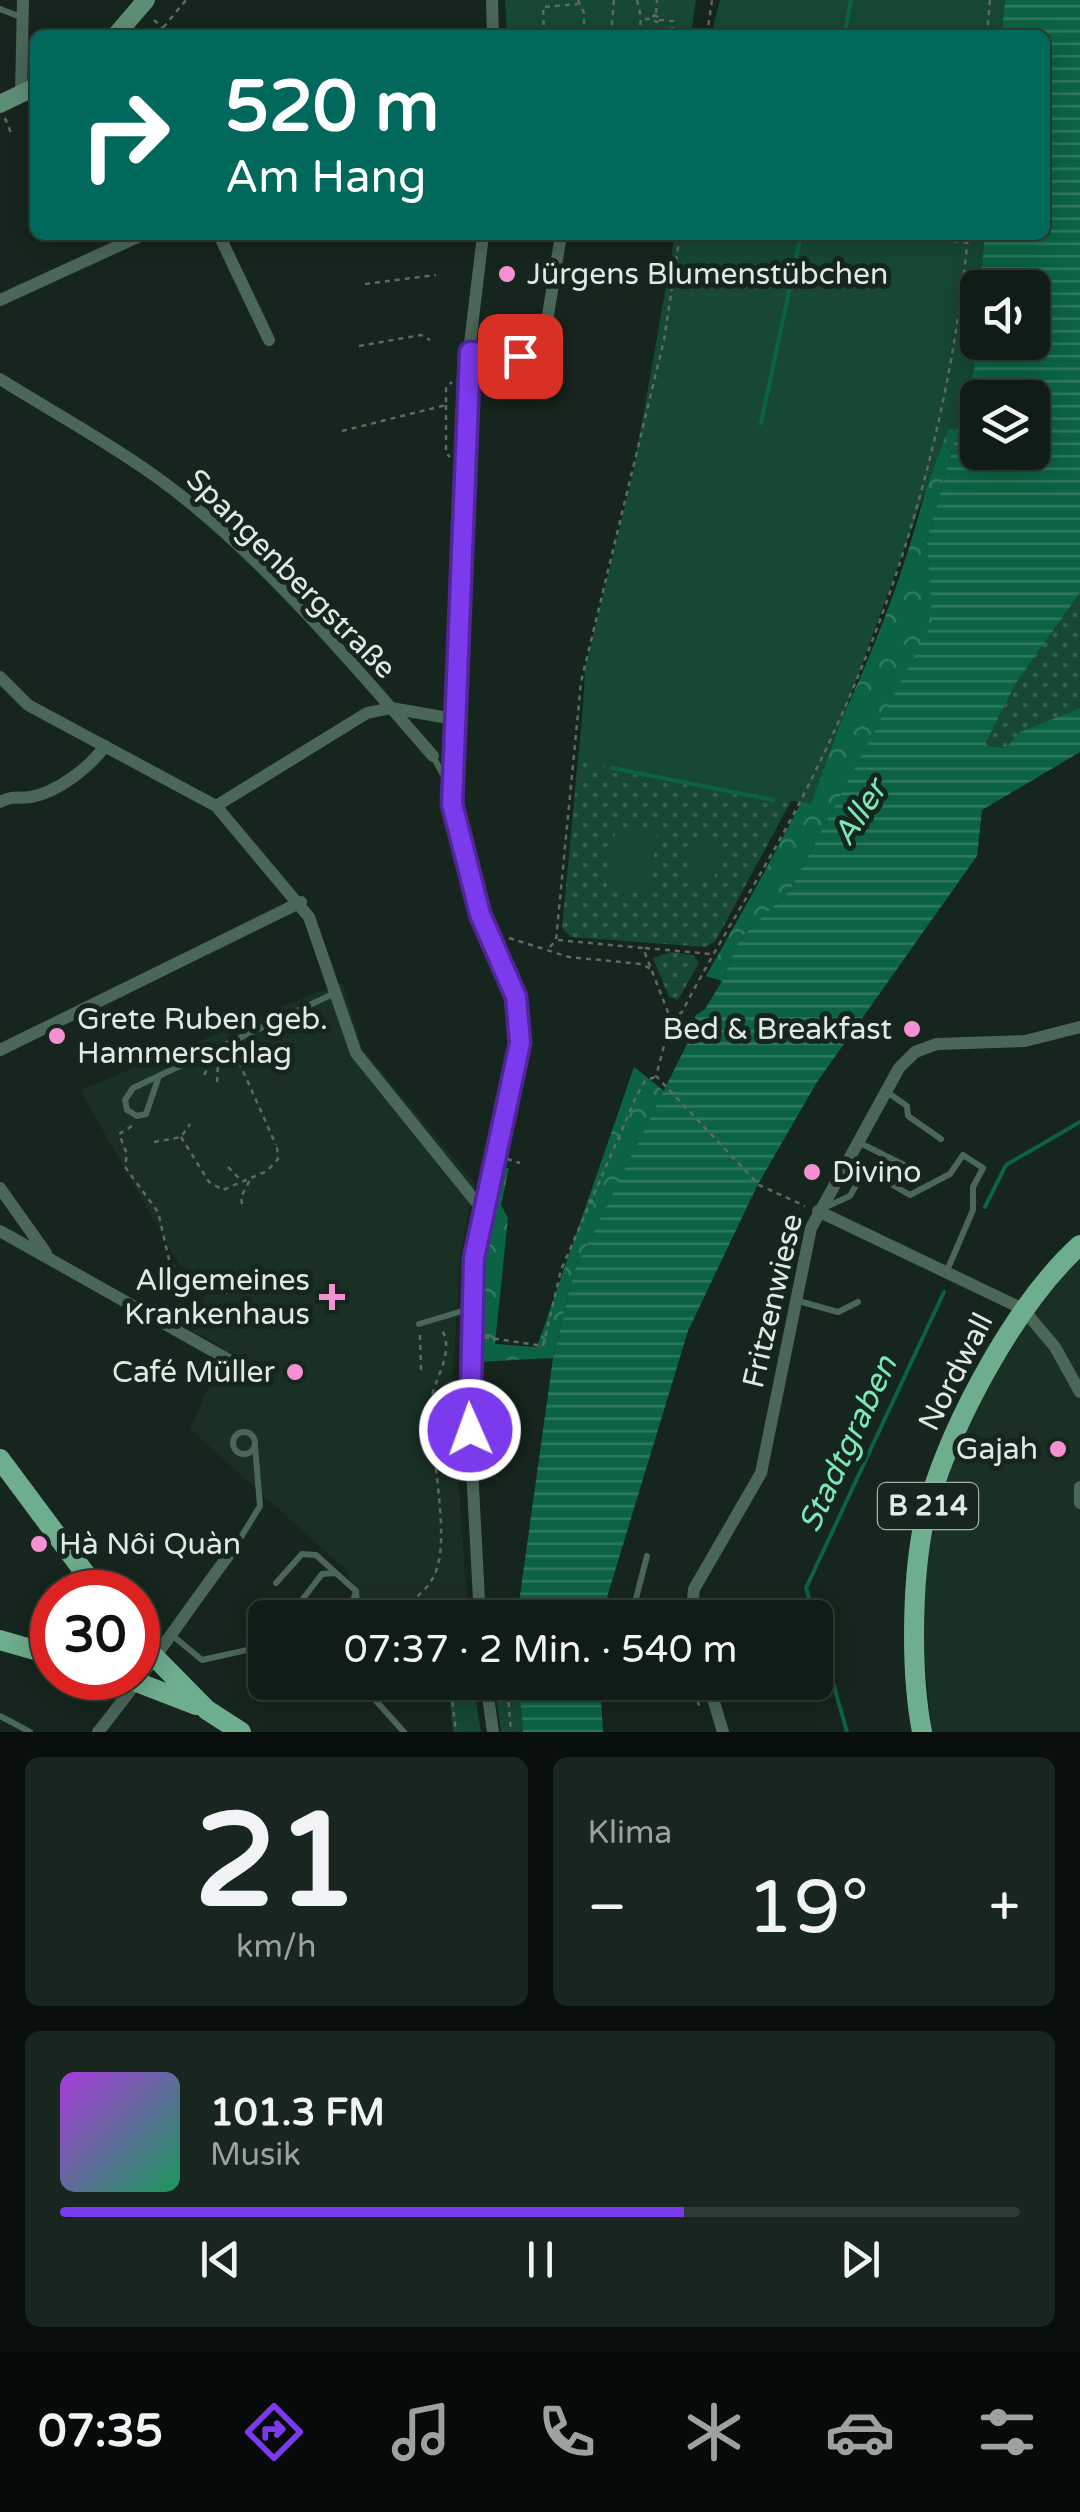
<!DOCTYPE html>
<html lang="de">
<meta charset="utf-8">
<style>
body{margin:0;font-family:"Varela Round",sans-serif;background:#19251f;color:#f1f3f6;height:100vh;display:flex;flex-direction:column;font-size:38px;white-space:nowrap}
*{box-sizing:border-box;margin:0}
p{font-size:32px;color:#9ca1a1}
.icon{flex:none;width:55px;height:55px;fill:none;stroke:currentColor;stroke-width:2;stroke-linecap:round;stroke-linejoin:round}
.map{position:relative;height:1732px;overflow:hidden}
.panel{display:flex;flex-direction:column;gap:25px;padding:25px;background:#090f0c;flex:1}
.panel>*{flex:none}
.banner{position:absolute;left:30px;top:30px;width:1020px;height:210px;border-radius:15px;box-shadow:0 5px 25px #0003,0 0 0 2px #303a35;background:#00695c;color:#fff;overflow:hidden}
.controls{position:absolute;left:960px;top:270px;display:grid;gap:20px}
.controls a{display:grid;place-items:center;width:90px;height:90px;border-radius:15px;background:#101c16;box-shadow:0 5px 25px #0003,0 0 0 2px #303a35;font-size:50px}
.speed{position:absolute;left:30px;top:1570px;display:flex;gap:20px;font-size:50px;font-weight:700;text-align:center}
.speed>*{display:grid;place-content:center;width:130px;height:130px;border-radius:50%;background:#101c16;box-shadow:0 5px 25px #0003,0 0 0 2px #303a35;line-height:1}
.speed .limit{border:15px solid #d22;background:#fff;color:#111}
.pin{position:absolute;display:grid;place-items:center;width:85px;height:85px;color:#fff;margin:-42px;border-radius:20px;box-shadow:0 5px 15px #0006}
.me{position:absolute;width:110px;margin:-55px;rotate:358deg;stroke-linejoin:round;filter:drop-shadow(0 0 8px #0008)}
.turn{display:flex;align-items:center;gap:35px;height:210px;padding:0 30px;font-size:45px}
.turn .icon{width:130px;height:130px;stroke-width:2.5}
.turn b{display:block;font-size:70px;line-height:85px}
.big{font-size:75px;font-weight:600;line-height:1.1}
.panel .widget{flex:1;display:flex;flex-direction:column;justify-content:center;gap:15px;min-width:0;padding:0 35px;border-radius:15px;background:#19251f}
.panel .dial{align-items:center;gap:0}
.dial b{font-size:130px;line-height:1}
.song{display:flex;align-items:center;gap:30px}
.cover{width:120px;height:120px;border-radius:15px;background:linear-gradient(135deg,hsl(280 70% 55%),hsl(150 70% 35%))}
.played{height:10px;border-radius:5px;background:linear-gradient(90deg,#7c3aed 65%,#303a35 65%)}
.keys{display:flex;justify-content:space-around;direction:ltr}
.heat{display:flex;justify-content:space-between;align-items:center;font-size:55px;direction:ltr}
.panel .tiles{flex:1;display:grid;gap:25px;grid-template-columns:1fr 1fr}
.widget:last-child{grid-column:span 2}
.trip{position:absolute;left:248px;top:1600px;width:585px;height:100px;border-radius:15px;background:#101c16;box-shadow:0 5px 25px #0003,0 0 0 2px #303a35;font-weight:600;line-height:100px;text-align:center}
.dock{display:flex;height:160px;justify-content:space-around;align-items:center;background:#060b09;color:#9ca1a1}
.dock .icon{width:70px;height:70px}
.dock .current{color:#7c3aed}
.dock b{font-size:45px;color:#f1f3f6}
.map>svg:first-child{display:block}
.built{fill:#1a3025}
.grass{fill:url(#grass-dots)}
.forest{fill:url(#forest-crowns)}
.park{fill:#164833;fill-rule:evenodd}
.water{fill:url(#water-rules);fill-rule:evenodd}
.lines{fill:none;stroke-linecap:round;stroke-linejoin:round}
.stream{stroke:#0b6343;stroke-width:4}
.path{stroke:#5e6b64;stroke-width:2.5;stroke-dasharray:5 5;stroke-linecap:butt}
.lane{stroke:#4a6758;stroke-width:6}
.street{stroke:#4a6758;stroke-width:12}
.secondary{stroke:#5f8e76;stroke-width:18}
.primary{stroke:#6ead8e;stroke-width:20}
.route-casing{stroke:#51269a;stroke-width:25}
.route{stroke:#7c3aed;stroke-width:18}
.poi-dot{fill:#f591d2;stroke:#16251d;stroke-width:4}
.labels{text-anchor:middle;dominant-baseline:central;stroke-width:10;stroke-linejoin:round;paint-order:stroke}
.shield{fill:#16251d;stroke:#a3aea8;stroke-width:2.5}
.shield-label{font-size:28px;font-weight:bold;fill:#e0e9e4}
.poi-label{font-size:30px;fill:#e0e9e4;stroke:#16251d;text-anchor:start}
.street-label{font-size:30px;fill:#e0e9e4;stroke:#16251d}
.water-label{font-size:32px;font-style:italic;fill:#7de8b5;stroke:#16251d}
</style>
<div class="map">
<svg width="1080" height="1732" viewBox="0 0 1080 1732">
<defs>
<pattern id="grass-dots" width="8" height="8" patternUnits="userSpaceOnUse" patternTransform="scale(2.5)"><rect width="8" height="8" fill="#164833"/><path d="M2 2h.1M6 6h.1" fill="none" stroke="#386250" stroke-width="1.8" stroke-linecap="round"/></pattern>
<pattern id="forest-crowns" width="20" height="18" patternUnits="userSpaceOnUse" patternTransform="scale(2.5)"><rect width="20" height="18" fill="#0c6343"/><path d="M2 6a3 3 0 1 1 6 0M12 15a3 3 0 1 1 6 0" fill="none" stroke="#2f795e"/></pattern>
<pattern id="water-rules" width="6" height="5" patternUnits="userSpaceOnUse" patternTransform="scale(2.5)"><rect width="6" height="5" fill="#0b6343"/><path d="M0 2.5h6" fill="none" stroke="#2e795e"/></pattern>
</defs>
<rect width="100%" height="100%" fill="#16251d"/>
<!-- built -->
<path class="built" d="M 342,982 L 362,1048 L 475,1184 L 461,1249 L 452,1389 L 468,1617 L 357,1617 L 348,1572 L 190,1429 L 225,1349 L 189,1329 L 213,1282 L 179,1265 L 80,1090 Z
M 1080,1256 L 1080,1732 L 932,1732 L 922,1631 L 929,1551 L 943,1492 L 968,1420 L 1034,1311 Z"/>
<!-- grass -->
<path class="grass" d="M 669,336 L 796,792 L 715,942 L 705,947 L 571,937 L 562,928 L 583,707 Z
M 1080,593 L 1080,708 L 1021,732 L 1006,748 L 983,747 L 1016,683 Z
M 670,952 L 693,955 L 699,963 L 678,1000 L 669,997 L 653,958 Z"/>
<!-- forest -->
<path class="forest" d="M 978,288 L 974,369 L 927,541 L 933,623 L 790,890 L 739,940 L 722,981 L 706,976 C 779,848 849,721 898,581 C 931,485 952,385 978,288 Z
M 634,1067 L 664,1091 L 574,1271 L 553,1358 L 476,1362 L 484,1262 L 502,1168 L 509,1168 L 501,1205 L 508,1218 L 495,1344 L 537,1347 Z"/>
<!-- park -->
<path class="park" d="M 505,0 L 696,0 L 691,35 L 507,35 Z
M 720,0 L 1080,0 L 1032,398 L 978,398 L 977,431 L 948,429 L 811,804 L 580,762 L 585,668 L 633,473 L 675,235 L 1045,235 L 1045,35 L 711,35 ZM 978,288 L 1032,288 L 1032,342 L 978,342 Z
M 616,826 L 657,832 L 649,892 L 607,886 Z
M 695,838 L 721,842 L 714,881 L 689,877 Z
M 448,1683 L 473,1683 L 481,1732 L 453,1732 Z
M 494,1683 L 519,1683 L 523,1732 L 501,1732 Z"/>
<!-- water -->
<path class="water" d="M 1005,0 L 1080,0 L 1080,593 L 1016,683 L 984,746 L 1006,748 L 1020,732 L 1080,708 L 1080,752 L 982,810 L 977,856 L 817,1082 L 757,1186 L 688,1331 L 601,1617 L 517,1617 L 553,1358 L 574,1271 L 695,1028 L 695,1016 L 705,1009 L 722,981 L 739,940 L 790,890 L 932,623 L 927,541 L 974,369 L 977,323 L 978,342 L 1032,342 L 1032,288 L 980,287 L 985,235 L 1045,235 L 1045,35 L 1002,35 ZM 978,398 L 1032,398 L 1032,452 L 978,452 Z
M 519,1683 L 600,1683 L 603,1732 L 523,1732 Z"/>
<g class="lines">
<!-- stream -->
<path class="stream" d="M 844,35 L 851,0
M 761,423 L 801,235
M 612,768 L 773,800
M 985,1207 L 1006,1165 L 1080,1122
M 815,1618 L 806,1588 L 944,1292
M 815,1619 L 847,1732"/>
<!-- path -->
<path class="path" d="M 578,0 L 584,13 L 584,35
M 637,0 L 641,17
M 656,13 L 657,0
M 654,15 L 660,18 L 657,22 L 652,20 Z
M 154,20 L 170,35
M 659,20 L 673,21 L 672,35
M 157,35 L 186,0
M 544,35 L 543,7 L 578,4
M 611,35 L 614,0
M 639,35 L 641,19 L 652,19
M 707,35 L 712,0
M 987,35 L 990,0
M 5,118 L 11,133
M 914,235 L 967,243
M 365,284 L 436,275
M 359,346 L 421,335 L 430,340
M 446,405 L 446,453 L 450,457
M 342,431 L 446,405 L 446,387 L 452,382
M 509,938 L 569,957 L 641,964 L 651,969
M 558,940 L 643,948 L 671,1020 L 656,1076 L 759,1185 L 805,1206
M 550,947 L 556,940 L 581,682 L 664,340 L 680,235
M 645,948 L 711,954
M 671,1020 L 682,1012 C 719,940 764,872 801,800 C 891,625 950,431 968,235
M 235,1053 L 276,1145
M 204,1075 L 211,1062
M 217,1082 L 218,1063
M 132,1126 L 119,1134 L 127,1154 L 125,1167 L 158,1212 L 170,1264 L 206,1289 L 235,1294
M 181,1137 L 209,1182 L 223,1190 L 267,1171 L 278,1159 L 277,1147 L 273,1148
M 154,1142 L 181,1137 L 190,1124
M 507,1159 L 520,1163
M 228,1167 L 241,1180
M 242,1204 L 241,1197 L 250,1180
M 189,1278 L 198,1277 L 194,1270
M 420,1335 L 421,1372
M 484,1337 L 543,1346 L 561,1270 L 637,1095 L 645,1081 L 655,1077
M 392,1612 C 410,1603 429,1591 436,1571 C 450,1536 431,1451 430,1410 C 430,1382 456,1356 442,1330
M 373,1618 L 376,1604 L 400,1618
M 382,1682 L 390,1702
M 450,1682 L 456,1732
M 507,1682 L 511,1732
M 691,1682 L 700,1708"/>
<!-- lane -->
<path class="lane" d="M 0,9 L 21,17
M 433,756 L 442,773
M 158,1079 L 146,1114 L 137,1116 L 127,1110 L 125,1100 L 133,1088 L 333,994
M 887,1092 L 907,1106 L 908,1116 L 941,1139
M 858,1142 L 914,1170
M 828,1206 L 850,1196 L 865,1169 L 910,1195 L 950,1174 L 963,1155 L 983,1168 L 973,1187 L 973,1210 L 946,1273
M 795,1300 L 838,1312 L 858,1302
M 419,1324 L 469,1309
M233 1443a11 11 0 1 1 22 0a11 11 0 1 1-22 0Z
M 235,1547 L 260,1506 L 255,1446
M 276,1583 L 302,1554 L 316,1555 L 335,1572
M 356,1592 L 359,1618
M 631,1608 L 690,1611
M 288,1618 L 322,1574 L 336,1573 L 356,1591 L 348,1618
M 631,1618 L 647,1556
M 752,1618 L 754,1611 L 784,1602
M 173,1636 L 202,1660 L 265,1646
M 359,1682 L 404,1732
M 0,1716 L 30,1732"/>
<!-- street -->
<path class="street" d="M 492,0 L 493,35
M 21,94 L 23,0
M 219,235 L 269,340
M 0,300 L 142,235
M 469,352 L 519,355 L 544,340 L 561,235
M 0,379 C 51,411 105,440 155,476 C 256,548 351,662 433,756
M 0,677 L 28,705 L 216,806 L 309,917 L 356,1053 L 481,1208
M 0,802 C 13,795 18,799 31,797 C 58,792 90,767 105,746
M 216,806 L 367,713 L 391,708 L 454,719
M 0,1050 L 301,902
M 0,1188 L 46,1253
M 818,1211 L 1023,1309 L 1055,1347 L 1080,1392
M 0,1231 L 236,1364
M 1080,1487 L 1080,1503
M 480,1618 L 468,1393 L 470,1309 L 481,1208 L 520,1043 L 515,997 L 465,866 L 451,778 L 469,352 L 483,235
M 691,1618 L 694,1589 L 761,1473 L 811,1228 L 899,1068 L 915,1052 L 937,1044 L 1025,1041 L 1080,1027
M 486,1682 L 493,1732
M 708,1682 L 723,1732
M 98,1732 C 146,1673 188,1609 234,1548"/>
<!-- secondary -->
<path class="secondary" d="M 116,35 L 146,0
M 0,104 L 35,87"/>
<!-- primary -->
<path class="primary" d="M 0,1459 L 99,1592
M 0,1640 L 52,1655
M 138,1640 L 207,1710 L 241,1732
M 126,1678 L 196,1705
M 922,1732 C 910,1670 911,1563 929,1502 C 954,1419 1016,1303 1080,1245"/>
</g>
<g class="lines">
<!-- route casing -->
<g class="route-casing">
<path id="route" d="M 470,1430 L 474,1258 L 520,1043 L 516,997 L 480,914 L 452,804 L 470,352 L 520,356"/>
</g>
<!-- route -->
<use href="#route" class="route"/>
</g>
<!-- markers -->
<g class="poi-dot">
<circle cx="507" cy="274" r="10"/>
<circle cx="912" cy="1029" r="10"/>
<circle cx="57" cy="1036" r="10"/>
<circle cx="812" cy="1172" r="10"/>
<path d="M327 1282h10v10h10v10h-10v10h-10v-10h-10v-10h10z"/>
<circle cx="295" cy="1372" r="10"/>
<circle cx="1058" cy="1449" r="10"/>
<circle cx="39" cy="1544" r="10"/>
</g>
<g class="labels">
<!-- shield labels -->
<rect class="shield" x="878" y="1483" width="100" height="46" rx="8"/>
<g class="shield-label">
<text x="928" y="1506">B 214</text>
</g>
<!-- poi labels -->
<g class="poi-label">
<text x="527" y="274">Jürgens Blumenstübchen</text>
<text x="77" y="1019">Grete Ruben geb.<tspan x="77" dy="34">Hammerschlag</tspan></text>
<text x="892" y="1029" text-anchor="end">Bed &amp; Breakfast</text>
<text x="832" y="1172">Divino</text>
<text x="310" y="1280" text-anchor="end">Allgemeines<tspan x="310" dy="34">Krankenhaus</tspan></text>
<text x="275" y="1372" text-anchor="end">Café Müller</text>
<text x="1038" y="1449" text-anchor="end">Gajah</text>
<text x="59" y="1544">Hà Nôi Quàn</text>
</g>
<!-- street labels -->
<g class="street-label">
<text transform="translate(291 574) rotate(45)">Spangenbergstraße</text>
<text transform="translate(773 1301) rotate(-77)">Fritzenwiese</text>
<text transform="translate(956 1372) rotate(-63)">Nordwall</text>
</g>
<!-- water labels -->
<g class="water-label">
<text transform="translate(860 813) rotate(-57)">Aller</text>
<text transform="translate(848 1444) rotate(-65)">Stadtgraben</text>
</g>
</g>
</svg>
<div class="controls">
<a><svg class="icon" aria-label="sound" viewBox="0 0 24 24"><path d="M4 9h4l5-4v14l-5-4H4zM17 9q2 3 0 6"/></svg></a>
<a><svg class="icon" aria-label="layers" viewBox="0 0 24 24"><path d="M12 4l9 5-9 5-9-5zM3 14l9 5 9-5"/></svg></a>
</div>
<div class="speed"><div class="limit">30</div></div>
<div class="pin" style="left:520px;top:356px;background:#d93025"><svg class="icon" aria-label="arrive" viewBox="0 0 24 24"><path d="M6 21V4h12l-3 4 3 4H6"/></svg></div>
<svg class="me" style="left:470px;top:1430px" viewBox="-20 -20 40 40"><circle r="17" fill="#7c3aed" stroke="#fff" stroke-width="3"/><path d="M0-11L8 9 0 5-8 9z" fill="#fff"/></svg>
<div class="trip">07:37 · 2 Min. · 540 m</div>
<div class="banner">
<div class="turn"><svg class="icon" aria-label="right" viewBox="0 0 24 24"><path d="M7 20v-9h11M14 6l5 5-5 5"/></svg><div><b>520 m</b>Am Hang</div></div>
</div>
</div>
<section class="panel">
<div class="tiles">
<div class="widget dial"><b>21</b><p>km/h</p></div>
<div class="widget"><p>Klima</p>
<div class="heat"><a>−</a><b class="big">19°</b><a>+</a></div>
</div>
<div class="widget">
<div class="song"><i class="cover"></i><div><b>101.3 FM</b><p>Musik</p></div></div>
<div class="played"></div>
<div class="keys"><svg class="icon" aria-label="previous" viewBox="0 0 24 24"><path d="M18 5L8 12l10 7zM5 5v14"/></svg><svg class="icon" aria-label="pause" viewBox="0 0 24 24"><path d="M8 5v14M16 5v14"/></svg><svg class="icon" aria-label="next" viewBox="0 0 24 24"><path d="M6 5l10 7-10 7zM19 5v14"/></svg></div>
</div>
</div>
</section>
<nav class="dock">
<b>07:35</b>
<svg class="icon current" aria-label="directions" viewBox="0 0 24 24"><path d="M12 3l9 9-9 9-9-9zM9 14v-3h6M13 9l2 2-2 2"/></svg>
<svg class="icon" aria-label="music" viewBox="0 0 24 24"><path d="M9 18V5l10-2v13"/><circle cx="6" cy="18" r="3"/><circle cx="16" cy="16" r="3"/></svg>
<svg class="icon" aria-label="phone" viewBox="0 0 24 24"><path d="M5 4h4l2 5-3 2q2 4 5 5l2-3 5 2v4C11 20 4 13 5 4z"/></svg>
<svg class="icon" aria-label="climate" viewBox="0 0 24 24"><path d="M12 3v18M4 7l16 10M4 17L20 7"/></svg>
<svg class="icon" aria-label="car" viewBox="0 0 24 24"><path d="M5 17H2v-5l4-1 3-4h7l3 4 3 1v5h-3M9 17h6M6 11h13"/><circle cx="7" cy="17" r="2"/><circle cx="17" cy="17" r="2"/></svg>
<svg class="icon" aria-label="filters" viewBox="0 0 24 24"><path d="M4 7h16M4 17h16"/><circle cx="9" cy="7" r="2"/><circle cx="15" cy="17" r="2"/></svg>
</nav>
